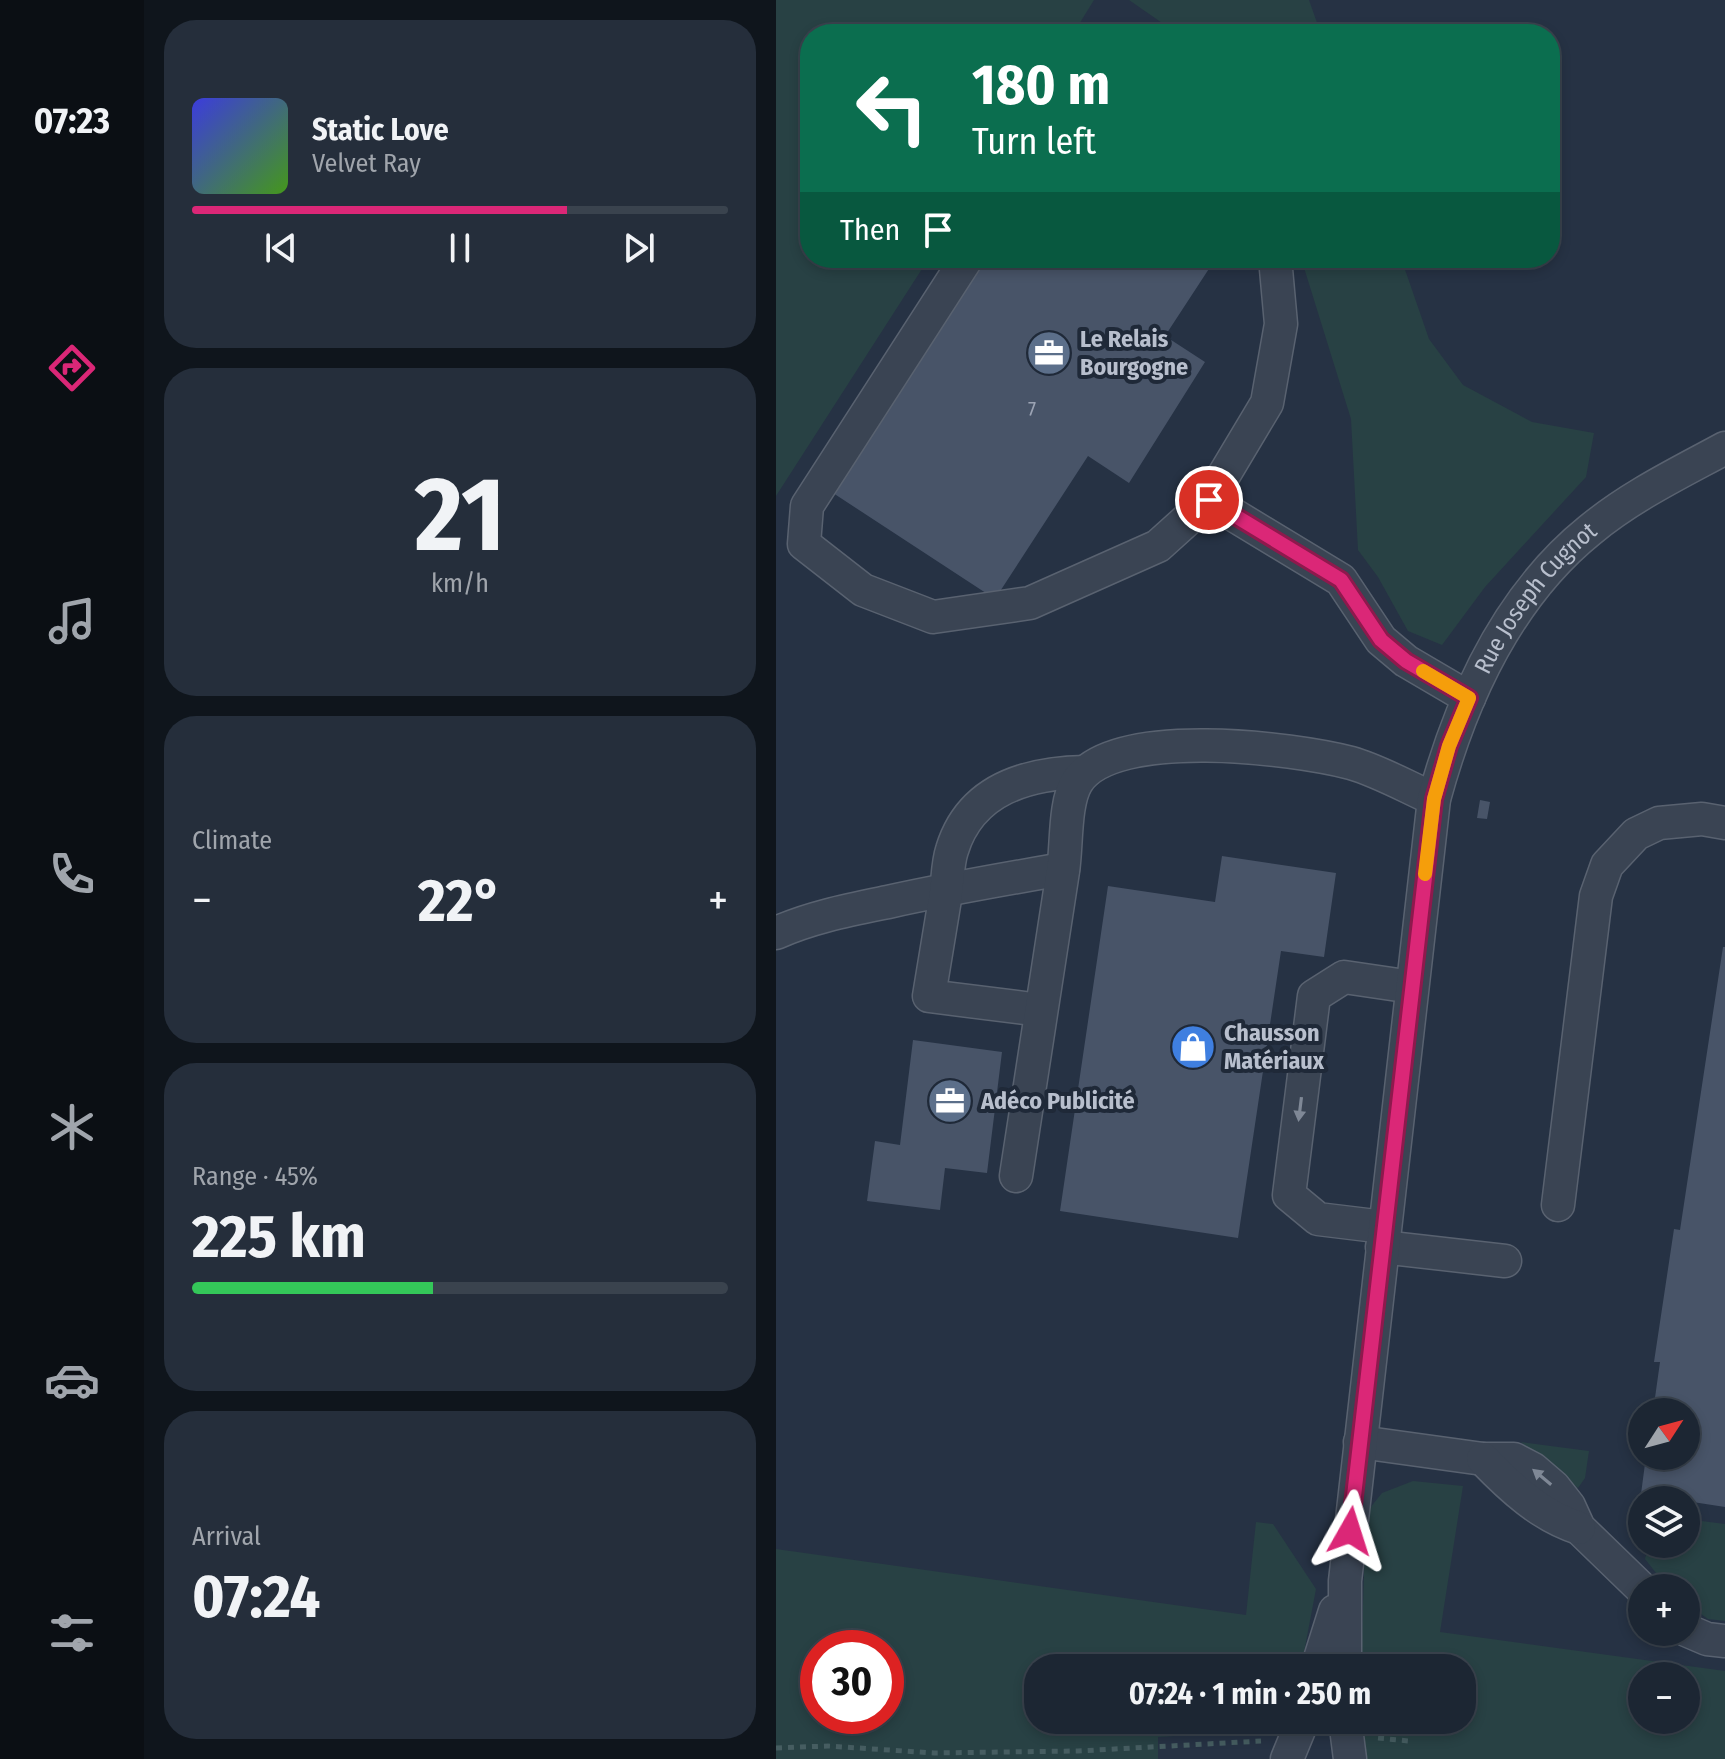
<!DOCTYPE html>
<meta charset="utf-8">
<style>
body{margin:0;font-family:"Fira Sans Condensed",sans-serif;background:#252e3b;color:#f1f3f6;height:100vh;display:flex;flex-direction:column;font-size:30px;white-space:nowrap}
*{box-sizing:border-box;margin:0}
p{font-size:26px;color:#a0a5ac}
.icon{flex:none;width:44px;height:44px;fill:none;stroke:currentColor;stroke-width:2;stroke-linecap:round;stroke-linejoin:round}
.map{position:relative;flex:1;overflow:hidden}
.side{display:flex;flex-direction:column;gap:20px;padding:20px;background:#0f151c;width:632px}
.side>*{flex:none}
.guide{position:absolute;left:24px;top:24px;width:760px;height:244px;border-radius:32px;box-shadow:0 4px 12px #0003,0 0 0 2px #3a434e;background:#0b6e4f;color:#fff;overflow:hidden}
.needle{width:52px;rotate:54deg}
.buttons{position:absolute;left:852px;top:1398px;display:grid;gap:16px}
.buttons a{display:grid;place-items:center;width:72px;height:72px;border-radius:50%;background:#1c2633;box-shadow:0 4px 12px #0003,0 0 0 2px #3a434e;font-size:40px}
.speed{position:absolute;left:24px;top:1630px;display:flex;gap:16px;font-size:40px;font-weight:700;text-align:center}
.speed>*{display:grid;place-content:center;width:104px;height:104px;border-radius:50%;background:#1c2633;box-shadow:0 4px 12px #0003,0 0 0 2px #3a434e;line-height:1}
.speed .limit{border:12px solid #d22;background:#fff;color:#111}
.pin{position:absolute;display:grid;place-items:center;width:68px;height:68px;color:#fff;margin:-34px;border:4px solid #fff;border-radius:50%;box-shadow:0 2px 8px #0007}
.me{position:absolute;width:88px;margin:-44px;rotate:6deg;stroke-linejoin:round;filter:drop-shadow(0 0 6px #0008)}
.turn{display:flex;align-items:center;gap:28px;height:168px;padding:0 40px;font-size:36px}
.turn .icon{width:104px;height:104px;stroke-width:2.5}
.turn b{display:block;font-size:56px;line-height:68px}
.then{display:flex;align-items:center;height:76px;padding:0 40px;background:#0003;gap:16px;font-size:30px}
.big{font-size:60px;font-weight:700;line-height:1.1}
.side .widget{flex:1;display:flex;flex-direction:column;justify-content:center;gap:12px;min-width:0;padding:0 28px;border-radius:32px;background:#252e3b}
.side .dial{align-items:center;gap:0}
.dial b{font-size:104px;line-height:1}
.song{display:flex;align-items:center;gap:24px}
.cover{width:96px;height:96px;border-radius:12px;background:linear-gradient(135deg,hsl(240 70% 55%),hsl(100 70% 35%))}
.played{height:8px;border-radius:4px;background:linear-gradient(90deg,#db2777 70%,#3a434e 70%)}
.keys{display:flex;justify-content:space-around;direction:ltr}
.heat{display:flex;justify-content:space-between;align-items:center;font-size:44px;direction:ltr}
.charge{height:12px;border-radius:6px;background:linear-gradient(90deg,#34c759 45%,#3a434e 0)}
.trip{position:absolute;left:248px;top:1654px;width:452px;height:80px;border-radius:32px;background:#1c2633;box-shadow:0 4px 12px #0003,0 0 0 2px #3a434e;font-weight:700;line-height:80px;text-align:center}
main{display:flex;flex:1;min-height:0}
.dock{display:flex;flex-direction:column;width:144px;justify-content:space-around;align-items:center;background:#0b0f14;color:#a0a5ac}
.dock .icon{width:56px;height:56px}
.dock .selected{color:#db2777}
.dock b{font-size:36px;color:#f1f3f6}
.map>svg:first-child{display:block}
.green{fill:#284144;fill-rule:evenodd}
.building{fill:#485468}
.lines{fill:none;stroke-linecap:round;stroke-linejoin:round}
.minor-casing{stroke:#596270;stroke-width:35}
.path{stroke:#465d61;stroke-width:5;stroke-dasharray:6 6;stroke-linecap:butt}
.minor{stroke:#3a4453;stroke-width:32}
.oneway{fill:#7f8896}
.route-casing{stroke:#8e194d;stroke-width:20}
.route{stroke:#db2777;stroke-width:14}
.slow{stroke:#f59e0b;stroke-width:14}
.labels{text-anchor:middle;dominant-baseline:central;stroke-width:8;stroke-linejoin:round;paint-order:stroke}
.number-label{font-size:20px;fill:#9ca4b4}
.poi-label{font-size:24px;font-weight:bold;fill:#b8bfcd;stroke:#1f2938;text-anchor:start}
.street-label{font-size:24px;fill:#b8bfcd;stroke:#1f2938}
</style>
<main>
<nav class="dock">
<b>07:23</b>
<svg class="icon selected" aria-label="directions" viewBox="0 0 24 24"><path d="M12 3l9 9-9 9-9-9zM9 14v-3h6M13 9l2 2-2 2"/></svg>
<svg class="icon" aria-label="music" viewBox="0 0 24 24"><path d="M9 18V5l10-2v13"/><circle cx="6" cy="18" r="3"/><circle cx="16" cy="16" r="3"/></svg>
<svg class="icon" aria-label="phone" viewBox="0 0 24 24"><path d="M5 4h4l2 5-3 2q2 4 5 5l2-3 5 2v4C11 20 4 13 5 4z"/></svg>
<svg class="icon" aria-label="climate" viewBox="0 0 24 24"><path d="M12 3v18M4 7l16 10M4 17L20 7"/></svg>
<svg class="icon" aria-label="car" viewBox="0 0 24 24"><path d="M5 17H2v-5l4-1 3-4h7l3 4 3 1v5h-3M9 17h6M6 11h13"/><circle cx="7" cy="17" r="2"/><circle cx="17" cy="17" r="2"/></svg>
<svg class="icon" aria-label="filters" viewBox="0 0 24 24"><path d="M4 7h16M4 17h16"/><circle cx="9" cy="7" r="2"/><circle cx="15" cy="17" r="2"/></svg>
</nav>
<section class="side">
<div class="widget">
<div class="song"><i class="cover"></i><div><b>Static Love</b><p>Velvet Ray</p></div></div>
<div class="played"></div>
<div class="keys"><svg class="icon" aria-label="previous" viewBox="0 0 24 24"><path d="M18 5L8 12l10 7zM5 5v14"/></svg><svg class="icon" aria-label="pause" viewBox="0 0 24 24"><path d="M8 5v14M16 5v14"/></svg><svg class="icon" aria-label="next" viewBox="0 0 24 24"><path d="M6 5l10 7-10 7zM19 5v14"/></svg></div>
</div>
<div class="widget dial"><b>21</b><p>km/h</p></div>
<div class="widget"><p>Climate</p>
<div class="heat"><a>−</a><b class="big">22°</b><a>+</a></div>
</div>
<div class="widget"><p>Range · 45%</p><b class="big">225 km</b><div class="charge"></div></div>
<div class="widget"><p>Arrival</p><b class="big">07:24</b></div>
</section>
<div class="map">
<svg width="949" height="1759" viewBox="0 0 949 1759">
<rect width="100%" height="100%" fill="#263244"/>
<!-- green -->
<path class="green" d="M 0,0 L 318,0 L 297,34 L 34,34 L 34,258 L 153,258 L 0,496 Z
M 353,0 L 533,0 L 545,34 L 402,34 Z
M 525,258 L 625,258 L 653,339 L 687,385 L 756,422 L 818,433 L 810,477 L 709,587 L 666,645 L 632,631 L 602,577 L 582,550 L 575,419 Z
M 745,1442 L 813,1451 L 809,1478 L 802,1488 Z
M 637,1481 L 687,1486 L 664,1632 L 949,1671 L 949,1759 L 590,1759 L 583,1720 L 686,1720 L 686,1668 L 585,1668 L 590,1513 L 606,1493 ZM 866,1676 L 910,1676 L 910,1720 L 866,1720 Z
M 910,1519 L 949,1524 L 949,1621 L 932,1619 L 910,1603 L 910,1588 L 892,1588 L 869,1559 L 873,1544 L 910,1544 Z
M 480,1522 L 497,1524 L 540,1589 L 525,1668 L 262,1668 L 262,1720 L 506,1720 L 502,1730 L 382,1737 L 382,1759 L 0,1759 L 0,1549 L 470,1615 ZM 42,1648 L 110,1648 L 110,1716 L 42,1716 Z"/>
<!-- building -->
<path class="building" d="M 210,258 L 440,258 L 389,336 L 429,362 L 353,483 L 312,456 L 219,599 L 57,493 Z
M 704,800 L 714,802 L 711,819 L 701,818 Z
M 446,856 L 560,873 L 548,957 L 505,951 L 462,1238 L 284,1211 L 332,886 L 439,902 Z
M 947,947 L 949,947 L 949,1507 L 865,1494 L 870,1456 L 910,1456 L 910,1412 L 877,1412 L 884,1362 L 878,1362 L 898,1229 L 904,1230 Z
M 137,1040 L 226,1052 L 211,1173 L 169,1168 L 164,1210 L 91,1201 L 99,1141 L 124,1145 Z"/>
<g class="lines">
<!-- minor casing -->
<g class="minor-casing">
<g id="minor">
<path d="M 191,258 L 31,506 L 28,544 L 87,590 L 157,617 L 254,603 L 382,546 L 433,500 L 491,403 L 505,324 L 499,258"/>
<path d="M 433,500 L 565,580 L 605,640 L 630,661 L 693,698"/>
<path d="M 0,933 C 36,917 73,910 112,902 C 170,889 229,879 287,869"/>
<path d="M 264,1010 L 153,996 C 158,964 164,931 169,899 C 172,883 171,865 176,850 C 195,788 253,773 309,772"/>
<path d="M 240,1176 C 255,1074 272,973 287,871 C 291,846 288,803 301,782 C 337,725 518,748 575,763 C 603,771 631,787 658,799"/>
<path d="M 782,1205 L 820,896 L 831,865 L 860,834 L 883,823 L 926,819 L 949,823"/>
<path d="M 608,1227 L 542,1219 L 513,1195 L 538,996 L 568,977 L 636,987"/>
<path d="M 606,1247 L 729,1261"/>
<path d="M 584,1442 L 707,1459 L 738,1459 L 757,1469 L 778,1487 L 793,1506 L 803,1528 L 866,1589"/>
<path d="M 707,1459 C 735,1488 765,1516 803,1528"/>
<path d="M 910,1630 L 931,1639 L 949,1641"/>
<path d="M 541,1668 L 559,1611"/>
<path id="s1" d="M 569,1668 L 569,1581 L 658,799 C 685,700 732,596 814,530 C 855,496 903,473 949,448"/>
<path d="M 569,1720 L 574,1759"/>
<path d="M 511,1759 L 527,1720"/>
</g>
</g>
<!-- path -->
<path class="path" d="M 602,1738 L 633,1741
M 0,1748 L 52,1746 L 158,1753 L 302,1751 L 485,1741"/>
<!-- minor -->
<use href="#minor" class="minor"/>
</g>
<!-- one-way arrows -->
<defs><path id="oneway-solid" d="M-6-.8H1V-3.2L6.5 0L1 3.2V.8H-6Z" transform="scale(2)"/></defs>
<g class="oneway">
<use href="#oneway-solid" transform="translate(524 1109) rotate(97)"/>
<use href="#oneway-solid" transform="translate(766 1477) rotate(-140)"/>
</g>
<g class="lines">
<!-- route casing -->
<g class="route-casing">
<path id="route" d="M 433,500 L 565,580 L 605,640 L 630,661 L 693,698 L 673,746 L 658,799 L 574,1531"/>
</g>
<!-- route -->
<use href="#route" class="route"/>
<!-- slow -->
<path class="slow" d="M 647,671 L 693,698 L 673,746 L 658,799 L 649,874"/>
</g>
<!-- icons -->
<defs>
<g id="office-disc" transform="scale(2.3)"><circle r="9.5" fill="#5c6f8a" stroke="#1f2938"/><path d="M-6-3h4V-5.5h4V-3h4V5H-6ZM-1-4.5V-3h2v-1.5ZM-6 0V1H6V0Z" fill="#fff"/></g>
<g id="shop-disc" transform="scale(2.3)"><circle r="9.5" fill="#3f7fe0" stroke="#1f2938"/><path d="M-5-2.5h2.3a2.7 3.5 0 0 1 5.4 0H5L5.5 6h-11ZM-1.5-2.5h3a1.5 2.3 0 0 0-3 0Z" fill="#fff"/></g>
</defs>
<g fill-rule="evenodd">
<use href="#office-disc" x="273" y="353"/>
<use href="#shop-disc" x="417" y="1047"/>
<use href="#office-disc" x="174" y="1101"/>
</g>
<g class="labels">
<!-- number labels -->
<g class="number-label">
<text x="256" y="409">7</text>
</g>
<!-- poi labels -->
<g class="poi-label">
<text x="304" y="339">Le Relais<tspan x="304" dy="28">Bourgogne</tspan></text>
<text x="448" y="1033">Chausson<tspan x="448" dy="28">Matériaux</tspan></text>
<text x="205" y="1101">Adéco Publicité</text>
</g>
<!-- street labels -->
<g class="street-label">
<text stroke="none"><textPath href="#s1" startOffset="1102">Rue Joseph Cugnot</textPath></text>
</g>
</g>
</svg>
<div class="buttons">
<a><svg class="needle" viewBox="-14 -14 28 28"><path d="M0-13l5 13h-10z" fill="#e53935"/><path d="M0 13l5-13h-10z" fill="#a0a5ac"/></svg></a>
<a><svg class="icon" aria-label="layers" viewBox="0 0 24 24"><path d="M12 4l9 5-9 5-9-5zM3 14l9 5 9-5"/></svg></a>
<a>+</a>
<a>−</a>
</div>
<div class="speed"><div class="limit">30</div></div>
<div class="pin" style="left:433px;top:500px;background:#d93025"><svg class="icon" aria-label="arrive" viewBox="0 0 24 24"><path d="M6 21V4h12l-3 4 3 4H6"/></svg></div>
<svg class="me" style="left:574px;top:1531px" viewBox="-20 -20 40 40"><path d="M0-17L14 15 0 8-14 15z" fill="#db2777" stroke="#fff" stroke-width="4"/></svg>
<div class="trip">07:24 · 1 min · 250 m</div>
<div class="guide">
<div class="turn"><svg class="icon" aria-label="left" viewBox="0 0 24 24"><path d="M17 20v-9H6M10 6l-5 5 5 5"/></svg><div><b>180 m</b>Turn left</div></div>
<div class="then">Then<svg class="icon" aria-label="arrive" viewBox="0 0 24 24"><path d="M6 21V4h12l-3 4 3 4H6"/></svg></div>
</div>
</div>
</main>
